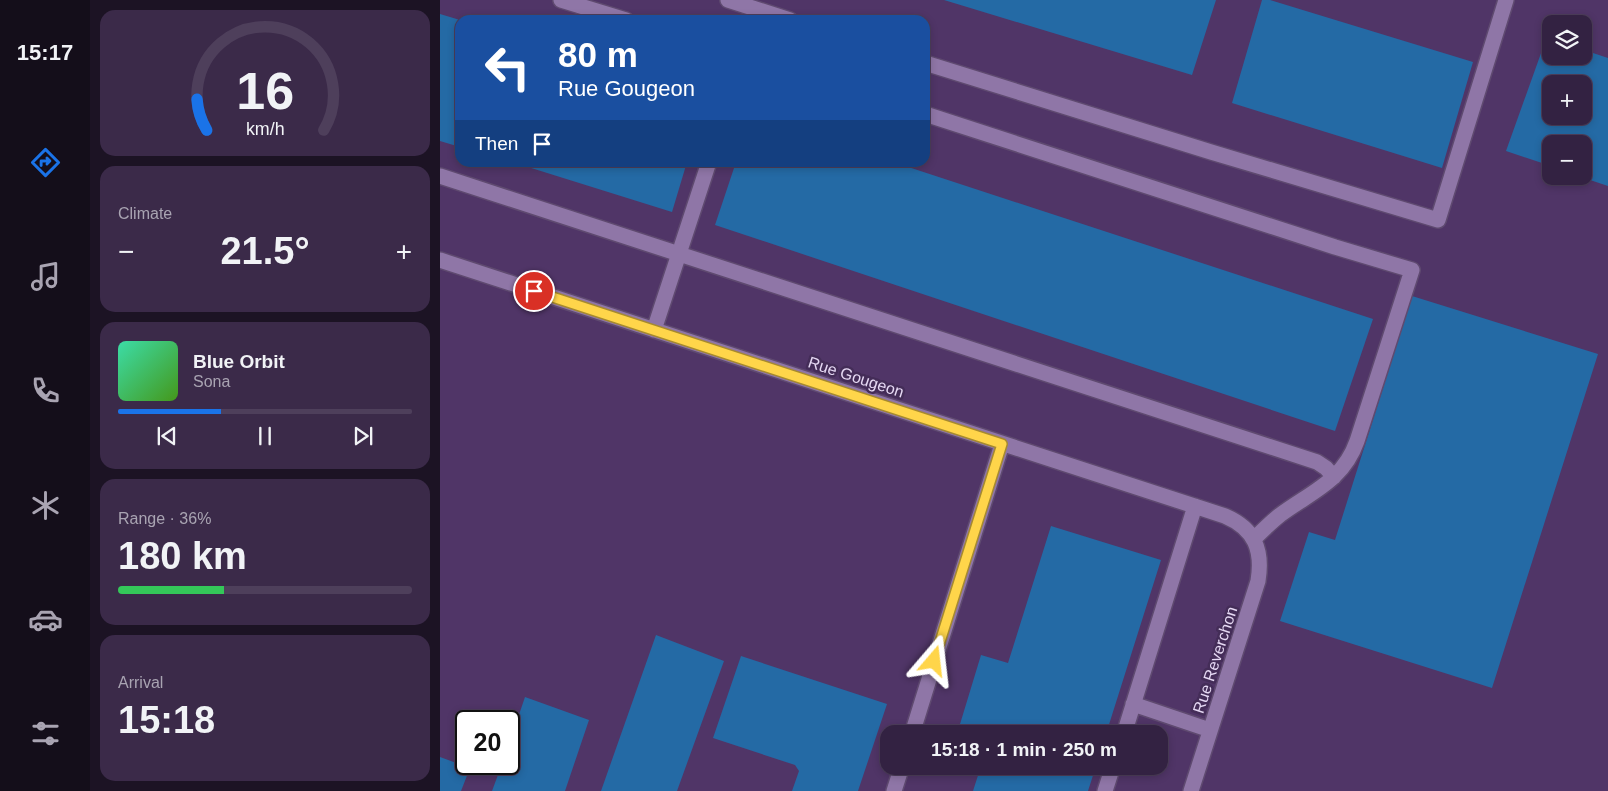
<!DOCTYPE html>
<meta charset="utf-8">
<style>
body{margin:0;font-family:Arial,sans-serif;background:#3b2a49;color:#f1f3f6;height:100vh;display:flex;flex-direction:column;font-size:19px;white-space:nowrap}
*{box-sizing:border-box;margin:0}
p{font-size:16px;color:#a9a4b2}
.icon{flex:none;width:28px;height:28px;fill:none;stroke:currentColor;stroke-width:2;stroke-linecap:round;stroke-linejoin:round}
.map{position:relative;flex:1;overflow:hidden}
.drawer{display:flex;flex-direction:column;gap:10px;padding:10px;background:#1c1324;width:350px}
.drawer>*{flex:none}
.guide{position:absolute;left:15px;top:15px;width:475px;height:152px;border-radius:15px;box-shadow:0 2px 8px #0003,0 0 0 1px #4e3f5b;background:#1a4fa0;color:#fff;overflow:hidden}
.fabs{position:absolute;left:1102px;top:15px;display:grid;gap:10px}
.fabs a{display:grid;place-items:center;width:50px;height:50px;border-radius:10px;background:#332242;box-shadow:0 2px 8px #0003,0 0 0 1px #4e3f5b;font-size:25px}
.speed{position:absolute;left:15px;top:710px;display:flex;gap:10px;font-size:25px;font-weight:700;text-align:center}
.speed>*{display:grid;place-content:center;width:65px;height:65px;border-radius:50%;background:#332242;box-shadow:0 2px 8px #0003,0 0 0 1px #4e3f5b;line-height:1}
.speed .limit{border:2px solid #111;border-radius:8px;background:#fff;color:#111}
.pin{position:absolute;display:grid;place-items:center;width:42px;height:42px;color:#fff;margin:-21px;border:2px solid #fff;border-radius:50%;box-shadow:0 1px 5px #0007}
.me{position:absolute;width:55px;margin:-28px;rotate:17deg;stroke-linejoin:round;filter:drop-shadow(0 0 4px #0008)}
.turn{display:flex;align-items:center;gap:18px;height:105px;padding:0 20px;font-size:22px}
.turn .icon{width:65px;height:65px;stroke-width:2.5}
.turn b{display:block;font-size:35px;line-height:42px}
.then{display:flex;align-items:center;height:48px;padding:0 20px;background:#0003;gap:10px;font-size:19px}
.big{font-size:38px;font-weight:600;line-height:1.1}
.drawer .tile{flex:1;display:flex;flex-direction:column;justify-content:center;gap:8px;min-width:0;padding:0 18px;border-radius:15px;background:#3b2a49}
.drawer .dial{align-items:center;gap:0}
.dial svg{height:130px;overflow:visible;fill:none;stroke:#4e3f5b;stroke-width:7;stroke-linecap:round;text-anchor:middle}
.dial text{fill:#f1f3f6;stroke:none}
.song{display:flex;align-items:center;gap:15px}
.cover{width:60px;height:60px;border-radius:8px;background:linear-gradient(135deg,hsl(160 70% 55%),hsl(100 70% 35%))}
.played{height:5px;border-radius:2px;background:linear-gradient(90deg,#1a73e8 35%,#4e3f5b 35%)}
.keys{display:flex;justify-content:space-around;direction:ltr}
.heat{display:flex;justify-content:space-between;align-items:center;font-size:28px;direction:ltr}
.charge{height:8px;border-radius:4px;background:linear-gradient(90deg,#34c759 36%,#4e3f5b 0)}
.trip{position:absolute;left:440px;top:725px;width:288px;height:50px;border-radius:15px;background:#332242;box-shadow:0 2px 8px #0003,0 0 0 1px #4e3f5b;font-weight:600;line-height:50px;text-align:center}
main{display:flex;flex:1;min-height:0}
.dock{display:flex;flex-direction:column;width:90px;justify-content:space-around;align-items:center;background:#140e1a;color:#a9a4b2}
.dock .icon{width:35px;height:35px}
.dock .on{color:#1a73e8}
.dock b{font-size:22px;color:#f1f3f6}
.map>svg:first-child{display:block}
.built{fill:#503567;fill-rule:evenodd}
.building{fill:#246aa5;fill-rule:evenodd}
.lines{fill:none;stroke-linecap:round;stroke-linejoin:round}
.minor-casing{stroke:#5f4a70;stroke-width:18}
.minor{stroke:#8f76a7;stroke-width:15}
.route-casing{stroke:#a68a30;stroke-width:12}
.route{stroke:#ffd54a;stroke-width:9}
.labels{text-anchor:middle;dominant-baseline:central;stroke-width:5;stroke-linejoin:round;paint-order:stroke}
.street-label{font-size:16px;fill:#e6d9f4;stroke:#442d58}
</style>
<main>
<nav class="dock">
<b>15:17</b>
<svg class="icon on" aria-label="directions" viewBox="0 0 24 24"><path d="M12 3l9 9-9 9-9-9zM9 14v-3h6M13 9l2 2-2 2"/></svg>
<svg class="icon" aria-label="music" viewBox="0 0 24 24"><path d="M9 18V5l10-2v13"/><circle cx="6" cy="18" r="3"/><circle cx="16" cy="16" r="3"/></svg>
<svg class="icon" aria-label="phone" viewBox="0 0 24 24"><path d="M5 4h4l2 5-3 2q2 4 5 5l2-3 5 2v4C11 20 4 13 5 4z"/></svg>
<svg class="icon" aria-label="climate" viewBox="0 0 24 24"><path d="M12 3v18M4 7l16 10M4 17L20 7"/></svg>
<svg class="icon" aria-label="car" viewBox="0 0 24 24"><path d="M5 17H2v-5l4-1 3-4h7l3 4 3 1v5h-3M9 17h6M6 11h13"/><circle cx="7" cy="17" r="2"/><circle cx="17" cy="17" r="2"/></svg>
<svg class="icon" aria-label="filters" viewBox="0 0 24 24"><path d="M4 7h16M4 17h16"/><circle cx="9" cy="7" r="2"/><circle cx="15" cy="17" r="2"/></svg>
</nav>
<section class="drawer">
<div class="tile dial"><svg viewBox="0 0 100 80">
<path d="M14 69A42 42 0 1 1 86 69"/>
<path d="M14 69A42 42 0 0 1 8 50" stroke="#1a73e8"/>
<text x="50" y="56" font-size="32" font-weight="700">16</text>
<text x="50" y="72" font-size="11">km/h</text>
</svg></div>
<div class="tile"><p>Climate</p>
<div class="heat"><a>−</a><b class="big">21.5°</b><a>+</a></div>
</div>
<div class="tile">
<div class="song"><i class="cover"></i><div><b>Blue Orbit</b><p>Sona</p></div></div>
<div class="played"></div>
<div class="keys"><svg class="icon" aria-label="previous" viewBox="0 0 24 24"><path d="M18 5L8 12l10 7zM5 5v14"/></svg><svg class="icon" aria-label="pause" viewBox="0 0 24 24"><path d="M8 5v14M16 5v14"/></svg><svg class="icon" aria-label="next" viewBox="0 0 24 24"><path d="M6 5l10 7-10 7zM19 5v14"/></svg></div>
</div>
<div class="tile"><p>Range · 36%</p><b class="big">180 km</b><div class="charge"></div></div>
<div class="tile"><p>Arrival</p><b class="big">15:18</b></div>
</section>
<div class="map">
<svg width="1168" height="791" viewBox="0 0 1168 791">
<rect width="100%" height="100%" fill="#442d58"/>
<!-- built -->
<path class="built" d="M 0,0 L 1168,0 L 1168,791 L 0,791 ZM 20,20 L 485,20 L 485,162 L 20,162 ZM 1111,24 L 1144,24 L 1144,56 L 1111,56 ZM 1111,84 L 1144,84 L 1144,116 L 1111,116 ZM 1111,144 L 1144,144 L 1144,176 L 1111,176 ZM 26,721 L 69,721 L 69,764 L 26,764 ZM 449,734 L 719,734 L 719,766 L 449,766 Z"/>
<!-- building -->
<path class="building" d="M 504,0 L 776,0 L 752,75 Z
M 822,0 L 830,0 L 1033,62 L 1002,168 L 792,103 Z
M 0,14 L 20,20 L 20,147 L 0,141 Z
M 1111,39 L 1111,56 L 1144,56 L 1144,50 L 1168,58 L 1168,186 L 1144,178 L 1144,144 L 1111,144 L 1111,166 L 1066,151 L 1105,42 ZM 1111,84 L 1144,84 L 1144,116 L 1111,116 Z
M 72,162 L 247,162 L 232,212 Z
M 296,162 L 453,162 L 933,319 L 895,431 L 275,225 Z
M 972,296 L 1158,354 L 1052,688 L 840,621 L 869,532 L 895,540 Z
M 611,526 L 721,560 L 666,734 L 517,734 L 541,655 L 568,663 Z
M 216,635 L 284,661 L 237,791 L 161,791 Z
M 301,656 L 447,704 L 418,791 L 352,791 L 359,771 L 355,765 L 273,738 Z
M 85,697 L 149,720 L 125,791 L 52,791 L 62,764 L 69,764 L 69,744 Z
M 0,757 L 30,768 L 21,791 L 0,791 Z
M 541,766 L 656,766 L 648,791 L 533,791 Z"/>
<g class="lines">
<!-- minor casing -->
<g class="minor-casing">
<path id="minor" d="M 121,0 L 186,20
M 288,0 L 350,20
M 485,63 L 771,152 L 998,220 L 1066,0
M 485,114 L 895,247 L 972,270 L 917,441 C 903,481 871,492 840,515 C 831,522 822,531 814,539
M 0,176 L 877,462 L 886,468 L 894,477
M 0,260 L 785,516 C 815,529 823,550 818,581 L 751,791
M 214,330 L 269,162
M 693,704 L 770,730
M 472,734 L 562,444
M 684,734 L 755,506
M 454,791 L 462,766
M 665,791 L 673,766"/>
</g>
<!-- minor -->
<use href="#minor" class="minor"/>
</g>
<g class="lines">
<!-- route casing -->
<g class="route-casing">
<path id="route" d="M 94,291 L 562,444 L 494,661"/>
</g>
<!-- route -->
<use href="#route" class="route"/>
</g>
<g class="labels">
<!-- street labels -->
<g class="street-label">
<text transform="translate(416 377) rotate(18)">Rue Gougeon</text>
<text transform="translate(775 660) rotate(-72)">Rue Reverchon</text>
</g>
</g>
</svg>
<div class="fabs">
<a><svg class="icon" aria-label="layers" viewBox="0 0 24 24"><path d="M12 4l9 5-9 5-9-5zM3 14l9 5 9-5"/></svg></a>
<a>+</a>
<a>−</a>
</div>
<div class="speed"><div class="limit">20</div></div>
<div class="pin" style="left:94px;top:291px;background:#d93025"><svg class="icon" aria-label="arrive" viewBox="0 0 24 24"><path d="M6 21V4h12l-3 4 3 4H6"/></svg></div>
<svg class="me" style="left:494px;top:661px" viewBox="-20 -20 40 40"><path d="M0-17L14 15 0 8-14 15z" fill="#ffd54a" stroke="#fff" stroke-width="4"/></svg>
<div class="trip">15:18 · 1 min · 250 m</div>
<div class="guide">
<div class="turn"><svg class="icon" aria-label="left" viewBox="0 0 24 24"><path d="M17 20v-9H6M10 6l-5 5 5 5"/></svg><div><b>80 m</b>Rue Gougeon</div></div>
<div class="then">Then<svg class="icon" aria-label="arrive" viewBox="0 0 24 24"><path d="M6 21V4h12l-3 4 3 4H6"/></svg></div>
</div>
</div>
</main>
